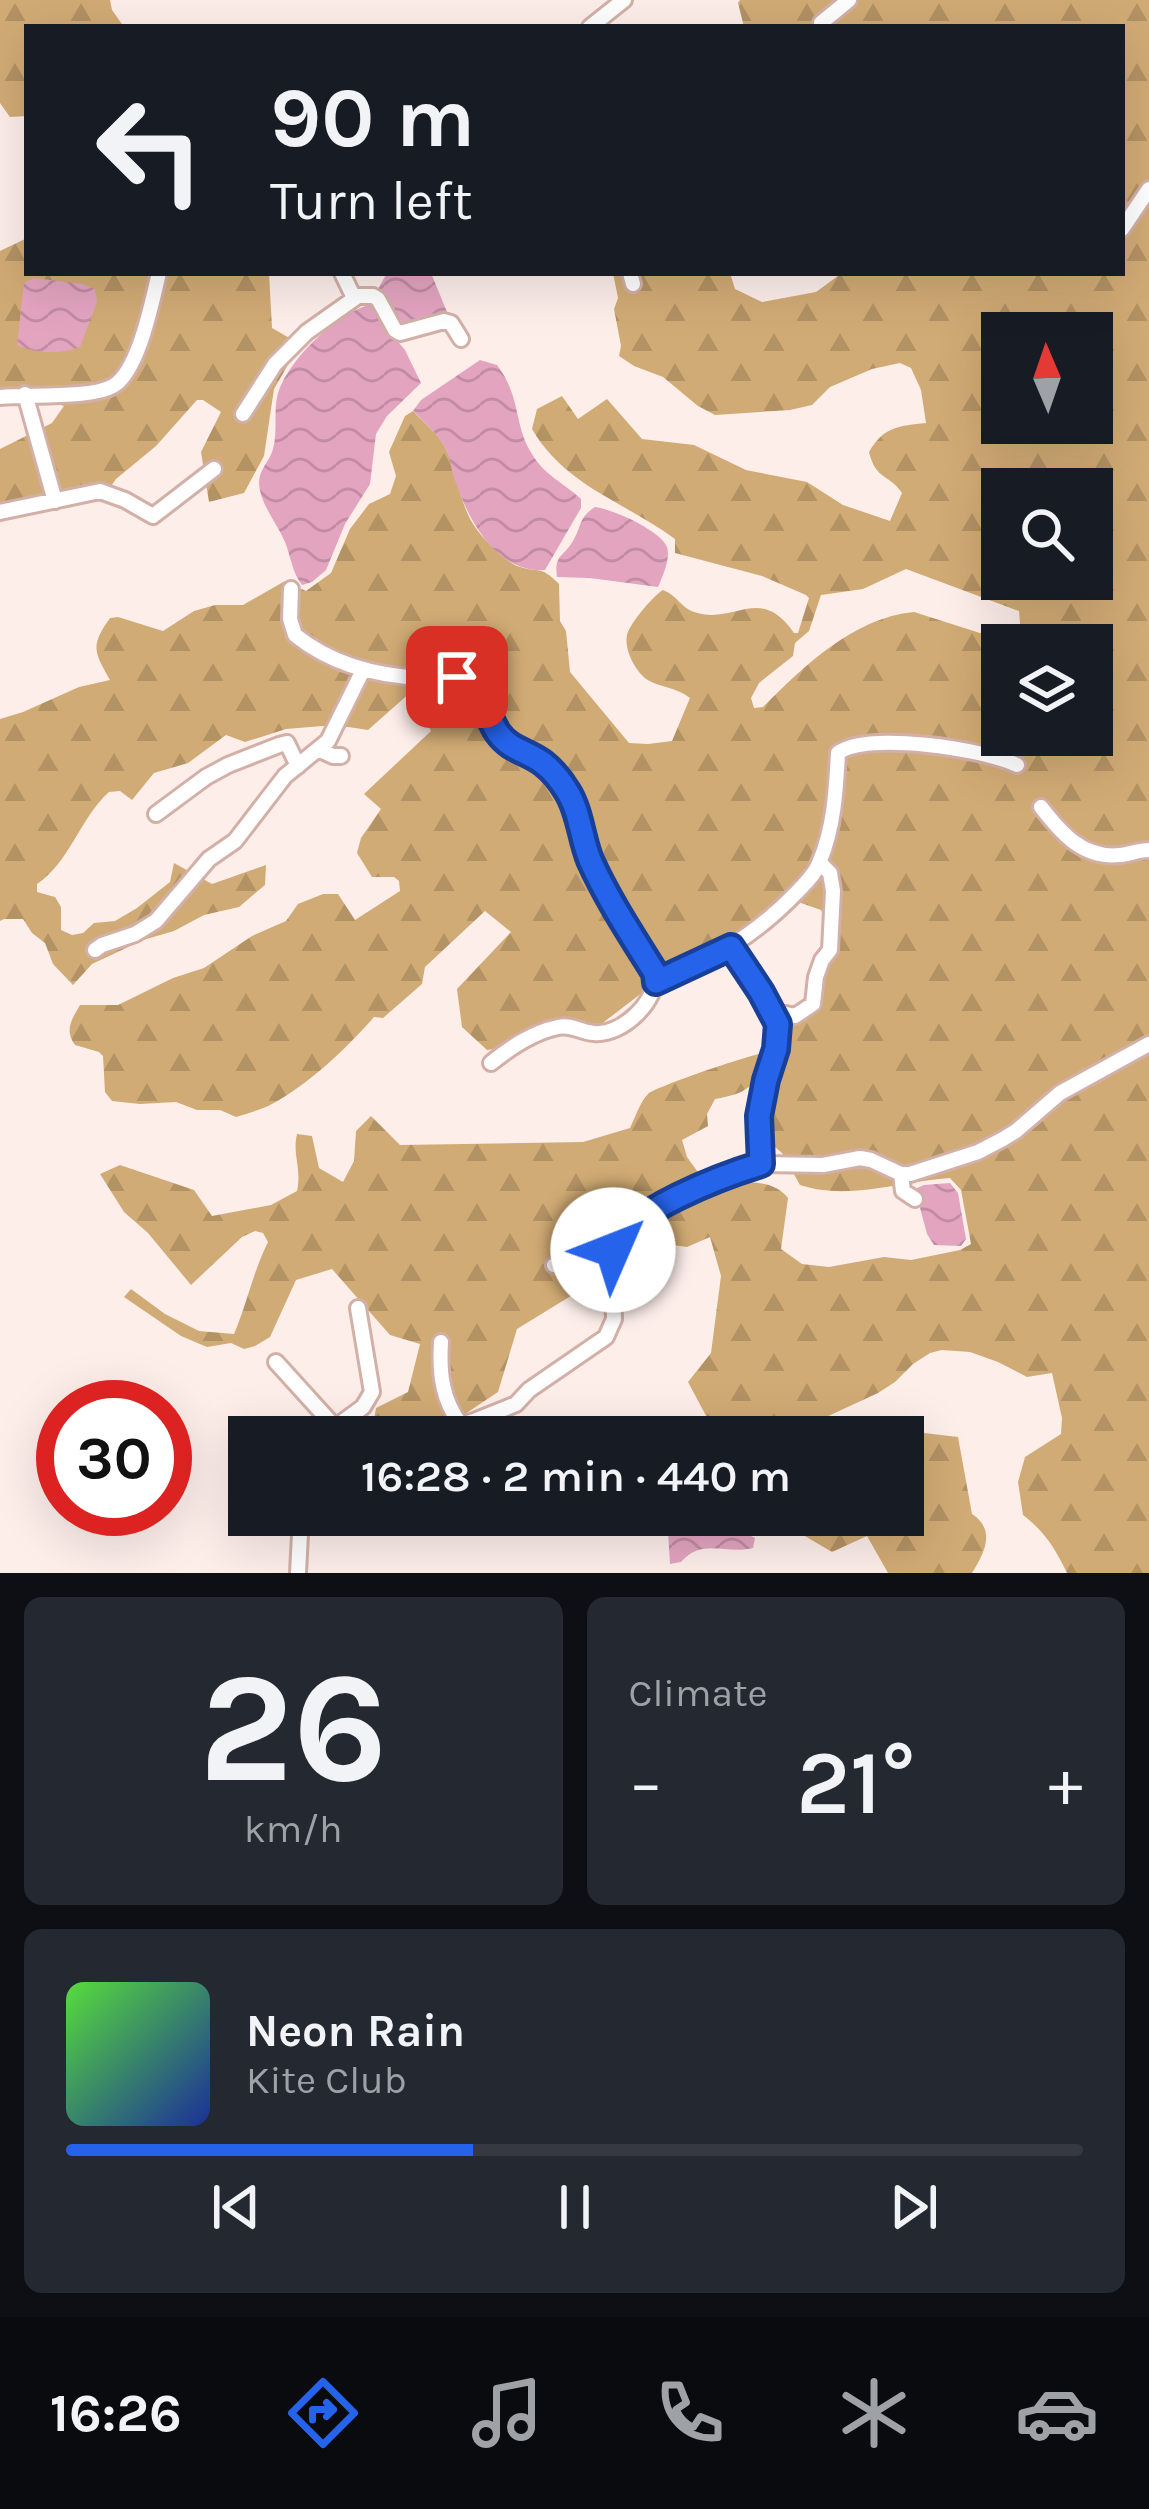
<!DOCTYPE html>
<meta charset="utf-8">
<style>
body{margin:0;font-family:Karla,sans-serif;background:#242831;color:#f1f3f6;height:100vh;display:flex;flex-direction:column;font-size:45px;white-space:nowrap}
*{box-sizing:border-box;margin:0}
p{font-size:39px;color:#9ea1a6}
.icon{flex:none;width:66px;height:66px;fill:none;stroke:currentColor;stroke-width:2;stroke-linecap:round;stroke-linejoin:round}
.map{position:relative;height:1573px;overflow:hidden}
.side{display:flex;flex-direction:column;gap:24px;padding:24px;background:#0d0f14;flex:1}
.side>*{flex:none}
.hud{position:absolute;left:24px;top:24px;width:1101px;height:252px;border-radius:0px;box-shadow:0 12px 48px #0002;background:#171b24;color:#f1f3f6;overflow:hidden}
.needle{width:78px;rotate:358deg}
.fabs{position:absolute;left:981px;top:312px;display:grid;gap:24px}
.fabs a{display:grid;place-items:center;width:132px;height:132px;border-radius:0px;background:#171b24;box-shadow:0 12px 48px #0002;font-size:60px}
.speed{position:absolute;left:36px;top:1380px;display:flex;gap:24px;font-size:60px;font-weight:700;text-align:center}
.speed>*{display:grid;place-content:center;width:156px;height:156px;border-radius:50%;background:#171b24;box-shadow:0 12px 48px #0002;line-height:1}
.speed .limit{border:18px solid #d22;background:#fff;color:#111}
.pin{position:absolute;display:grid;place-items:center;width:102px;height:102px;color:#fff;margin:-51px;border-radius:24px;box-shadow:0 6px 18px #0006}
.me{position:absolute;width:132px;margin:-66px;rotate:46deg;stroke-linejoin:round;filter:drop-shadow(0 0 9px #0008)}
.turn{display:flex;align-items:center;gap:42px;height:252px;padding:0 48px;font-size:54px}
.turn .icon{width:156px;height:156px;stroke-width:2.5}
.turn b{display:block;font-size:84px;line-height:102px}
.big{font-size:90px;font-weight:600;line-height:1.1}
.side .tile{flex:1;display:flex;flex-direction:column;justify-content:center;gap:18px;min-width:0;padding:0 42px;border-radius:18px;background:#242831}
.side .dial{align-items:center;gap:0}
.dial b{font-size:156px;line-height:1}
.song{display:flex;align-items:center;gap:36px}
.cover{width:144px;height:144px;border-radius:18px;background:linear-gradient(135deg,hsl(110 70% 55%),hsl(230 70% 35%))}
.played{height:12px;border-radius:6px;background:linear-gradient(90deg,#2563eb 40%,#363941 40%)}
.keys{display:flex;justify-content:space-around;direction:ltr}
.heat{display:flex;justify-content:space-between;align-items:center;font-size:66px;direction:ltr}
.side .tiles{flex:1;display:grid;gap:24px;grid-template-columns:1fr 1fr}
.tile:last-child{grid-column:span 2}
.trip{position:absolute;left:228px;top:1416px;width:696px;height:120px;border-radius:0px;background:#171b24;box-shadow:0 12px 48px #0002;font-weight:600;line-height:120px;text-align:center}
.dock{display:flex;height:192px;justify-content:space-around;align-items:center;background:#090b0e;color:#9ea1a6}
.dock .icon{width:84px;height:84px}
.dock .current{color:#2563eb}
.dock b{font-size:54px;color:#f1f3f6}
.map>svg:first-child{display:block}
.forest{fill:url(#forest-firs);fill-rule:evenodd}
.water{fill:url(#water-waves)}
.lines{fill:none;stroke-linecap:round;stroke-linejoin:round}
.street-casing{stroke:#d3b0a7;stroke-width:20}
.street{stroke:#fff;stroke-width:14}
.route-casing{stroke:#184099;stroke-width:30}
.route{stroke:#2563eb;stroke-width:21}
</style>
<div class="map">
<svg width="1149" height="1573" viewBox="0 0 1149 1573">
<defs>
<pattern id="forest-firs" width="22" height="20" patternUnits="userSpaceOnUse" patternTransform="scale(3)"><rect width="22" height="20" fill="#d1ab75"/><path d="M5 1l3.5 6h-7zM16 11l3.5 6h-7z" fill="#b39264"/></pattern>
<pattern id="water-waves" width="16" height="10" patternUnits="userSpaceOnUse" patternTransform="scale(3)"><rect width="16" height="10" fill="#e3a4c0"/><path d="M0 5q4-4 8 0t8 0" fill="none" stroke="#c28ca4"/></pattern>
</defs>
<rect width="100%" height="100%" fill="#fdeeea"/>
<!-- forest -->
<path class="forest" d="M 0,0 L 110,0 L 112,10 L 124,27 L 27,27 L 27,116 L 10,117 L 0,103 Z
M 740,0 L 1149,0 L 1149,1573 L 1067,1573 C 1055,1548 1045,1532 1023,1515 L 1018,1482 L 1025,1457 L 1061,1434 L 1062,1418 L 1052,1373 L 1027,1377 L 998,1362 L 970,1352 L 942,1350 L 930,1353 L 913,1364 L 895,1382 L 878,1393 L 824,1418 L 794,1428 L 780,1437 L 726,1437 L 712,1427 L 688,1382 L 711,1353 L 721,1276 L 710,1237 L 687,1247 L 666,1244 L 662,1258 L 649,1255 L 643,1268 L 621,1267 L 616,1280 L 574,1294 L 517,1329 L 498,1392 L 456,1420 L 405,1435 L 372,1432 L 376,1408 L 408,1392 L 420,1344 L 390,1335 L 332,1269 L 296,1280 L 270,1337 L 255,1346 L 244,1349 L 231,1343 L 207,1347 L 181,1336 L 124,1297 L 131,1289 L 165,1314 L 199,1331 L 234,1334 C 247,1304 253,1272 268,1242 L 263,1233 L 255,1231 L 242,1237 L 191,1285 L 148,1233 L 124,1212 L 100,1174 L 120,1165 L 194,1190 L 212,1216 L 271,1205 L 297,1191 C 302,1167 292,1155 297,1134 L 312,1136 L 319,1168 L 343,1182 L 354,1161 L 356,1131 L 371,1116 L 400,1145 L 583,1142 L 630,1128 C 635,1118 640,1102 648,1094 C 655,1087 755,1053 765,1053 C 757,1086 749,1093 715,1099 L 707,1114 L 708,1126 L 682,1140 L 687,1157 L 710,1189 C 735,1182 771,1176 788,1198 L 781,1249 L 802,1264 L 829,1267 L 884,1257 L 911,1260 L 960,1250 L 971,1244 L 961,1190 L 950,1178 C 901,1181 848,1201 800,1185 L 782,1153 L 762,1136 L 783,1020 L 801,1006 L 816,960 L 832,934 L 821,910 L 781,896 L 730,940 L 664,976 L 600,1025 L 556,1033 L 519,1046 L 487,1050 L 462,1027 L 457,989 L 511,932 L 485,911 L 425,967 L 422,984 L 383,1018 L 374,1017 C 348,1047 308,1085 272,1104 C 261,1110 248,1113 236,1117 L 220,1110 L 197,1110 L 176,1102 L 140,1104 L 112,1101 L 105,1092 L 103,1056 L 99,1052 L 75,1045 C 64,1030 72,1019 80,1005 L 118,1005 L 173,978 L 204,968 L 252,936 L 286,921 L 298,904 L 323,894 L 338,894 L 355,920 L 400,891 L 399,881 L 394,877 L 372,877 L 357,853 L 361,838 L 381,809 L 364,794 L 431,731 L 411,692 L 368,730 L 335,725 L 286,729 L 245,742 L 226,735 L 188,763 L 154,773 L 132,800 L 120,791 L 109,792 C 80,818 70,862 37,884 L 37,892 L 55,897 L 61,907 L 61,930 L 72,935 L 83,933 L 94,923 L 115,921 L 137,908 L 170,882 L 174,863 L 212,884 L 266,865 L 265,885 L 239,907 L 204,915 L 174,931 L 143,940 L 92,964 L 73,985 L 53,964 L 45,943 L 32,933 L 23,919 L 4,919 L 0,921 L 0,719 L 23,712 L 79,687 L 110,680 C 94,652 90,646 110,618 L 118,617 L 163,631 L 194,611 L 215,605 L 243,605 L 285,581 L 306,591 L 331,573 L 350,529 L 369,504 L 390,494 L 396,476 L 389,452 L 405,416 L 413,411 C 423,422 438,433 445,447 C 457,470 459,504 475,527 C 483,539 505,561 517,566 C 541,574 539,564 559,584 L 560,621 L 566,631 L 570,672 L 629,743 L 648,744 L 672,741 L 690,698 C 677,687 660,688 646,679 C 635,670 624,650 627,635 C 630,623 653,596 663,590 C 677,595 681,608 694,612 C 734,626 760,583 794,633 L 798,633 L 809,598 L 806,595 L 762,576 L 675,553 L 675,539 C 625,502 565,486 532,429 L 537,409 L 562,396 L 578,419 L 607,399 L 642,439 L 694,445 L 746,470 L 807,482 L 843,505 L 890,521 L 902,493 C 890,474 876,481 869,452 C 884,426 899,426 926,423 L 921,390 L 911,368 L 900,363 L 872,369 L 830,387 L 812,405 L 790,410 L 715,415 L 698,406 L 663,377 L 634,366 L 619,356 L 621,346 L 614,309 L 618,298 L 613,273 L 730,273 L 735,289 L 762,302 L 816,292 L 842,273 L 1122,273 L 1122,27 L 744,27 L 738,3 ZM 1002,333 L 1092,333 L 1092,423 L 1002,423 ZM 1002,489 L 1092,489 L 1092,579 L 1002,579 ZM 906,569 L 1019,611 L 1021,635 L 1012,641 L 1005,641 L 914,612 C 853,618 804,666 763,707 L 754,708 L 751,698 L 759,683 L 793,656 L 795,643 L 809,631 L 821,595 L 863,589 ZM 1002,645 L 1092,645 L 1092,735 L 1002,735 Z
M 27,238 L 27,273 L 269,273 L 272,328 L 300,344 L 274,389 L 264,456 L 244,493 L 209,502 L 201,452 L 221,412 L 203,400 L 197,400 L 156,446 L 116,479 L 109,489 L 0,507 L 0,449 L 52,423 L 64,406 L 0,387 L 0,251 Z
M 899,1430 L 958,1437 L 972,1514 C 996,1530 985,1552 972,1573 L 888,1573 L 867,1536 L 832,1552 L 798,1532 L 790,1523 L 791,1515 L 903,1515 L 903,1437 L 899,1437 Z"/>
<!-- water -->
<path class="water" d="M 387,273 L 431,273 L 447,312 L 401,328 L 378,289 Z
M 34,278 L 82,284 L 95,289 L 97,302 L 80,347 C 62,354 35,354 17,345 L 24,283 Z
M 369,305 L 373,306 L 385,326 L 405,350 L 421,383 L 387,416 L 376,434 L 370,484 L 345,524 L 326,570 L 312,582 L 302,585 C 292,572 291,557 285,542 C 277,523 260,504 259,483 C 259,469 270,461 273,449 C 278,431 273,411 278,393 C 289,359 336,314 369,305 Z
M 480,360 L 497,365 C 522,398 513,424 532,454 C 544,475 564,483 581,499 L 581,508 L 545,570 C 494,573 466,516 453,474 C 450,465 450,456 445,447 C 437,433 424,422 413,411 L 421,400 Z
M 595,507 C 612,509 660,530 667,547 C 671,558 662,578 658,587 L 590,578 L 557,577 C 554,554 563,558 573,541 C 582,526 578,518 595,507 Z
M 950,1183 L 958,1193 L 966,1239 L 961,1246 L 934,1245 L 927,1234 L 915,1189 L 924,1185 Z
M 712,1521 L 730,1525 L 755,1538 L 753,1548 C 726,1555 702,1537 681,1562 L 670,1564 L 668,1532 L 670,1526 Z"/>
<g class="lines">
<!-- street casing -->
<g class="street-casing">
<path id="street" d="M 821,23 L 849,0
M 590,27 L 624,0
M 1122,229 L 1149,189
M 342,273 L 354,298
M 630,273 L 633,284
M 25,394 L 55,501
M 0,397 C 29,394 90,399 113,386 C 139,371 152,301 159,273
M 243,414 L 275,364 L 307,332 L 358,296 L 373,296 L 378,299 L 395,330 L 400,333 L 444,321 L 451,323 L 461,339
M 0,512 L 100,491 L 125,500 L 153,516 L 214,469
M 291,589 L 290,619 L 295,635 C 332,665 377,676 423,678 C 437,678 456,673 468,680 C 481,686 489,722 499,735 C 516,757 542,756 563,784 C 579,807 579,837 591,861 C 609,901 632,936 655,973 C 659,1000 622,1036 594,1033 C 580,1032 572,1024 558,1027 C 533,1032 511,1047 491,1063
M 320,750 L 333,756 L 341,756
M 1041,807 C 1061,833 1083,859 1120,855 C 1130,854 1139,850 1149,850
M 156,814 L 206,777 L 228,765 L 279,745 L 287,743 L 298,766
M 731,947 L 761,991 L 778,1024 L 776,1049 L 759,1116 L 761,1164
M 95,950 L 102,945 L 135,934 L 156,921 L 209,859 L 235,841 L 285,776 L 328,741 L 363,670
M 656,982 C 710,963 757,934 797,892 C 805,884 815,874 819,863 C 834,828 836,791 838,753 C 866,731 984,749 1017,765
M 777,1018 L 786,1014 L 795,1016 L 813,1004 L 816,977 L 822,960 L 830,950 L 833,891 L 830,873 L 820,863
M 901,1174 L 903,1191 L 915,1199
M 554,1265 L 615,1242
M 441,1342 C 439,1373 442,1400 461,1425
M 276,1362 L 334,1426
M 330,1429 L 352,1437
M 322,1437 L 363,1407 L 372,1392 L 358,1308
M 420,1437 L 474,1421 L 516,1404 L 529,1390 L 606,1337 L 614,1319 L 612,1260 L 615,1242 L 650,1212 L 704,1184 L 761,1164 L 823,1165 L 860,1158 L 871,1160 L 901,1174 L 910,1174 L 978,1152 L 1003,1139 L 1016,1131 L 1060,1093 L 1149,1044
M 298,1573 L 301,1515"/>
</g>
<!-- street -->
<use href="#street" class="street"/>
</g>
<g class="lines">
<!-- route casing -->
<g class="route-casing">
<path id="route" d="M 457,677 C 483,681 484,713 498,733 C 510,750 527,751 543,763 C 552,770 561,781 567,791 C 580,811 581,838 590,860 C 608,900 632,936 655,973 L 656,982 L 731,947 L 761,992 L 778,1024 L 776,1049 L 766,1080 L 759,1116 L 761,1164 C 725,1175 624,1212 613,1250"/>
</g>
<!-- route -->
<use href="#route" class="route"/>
</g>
</svg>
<div class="fabs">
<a><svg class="needle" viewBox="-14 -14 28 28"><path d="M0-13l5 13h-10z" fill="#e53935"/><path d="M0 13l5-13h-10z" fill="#9ea1a6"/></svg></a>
<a><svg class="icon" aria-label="search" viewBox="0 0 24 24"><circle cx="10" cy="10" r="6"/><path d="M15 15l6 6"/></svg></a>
<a><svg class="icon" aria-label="layers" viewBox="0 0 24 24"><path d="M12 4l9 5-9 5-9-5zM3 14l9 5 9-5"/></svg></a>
</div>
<div class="speed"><div class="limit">30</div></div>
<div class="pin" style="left:457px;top:677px;background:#d93025"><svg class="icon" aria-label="arrive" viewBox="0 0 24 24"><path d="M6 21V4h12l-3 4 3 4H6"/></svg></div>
<svg class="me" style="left:613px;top:1250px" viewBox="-20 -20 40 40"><circle r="19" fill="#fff"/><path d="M0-13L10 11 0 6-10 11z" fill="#2563eb"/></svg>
<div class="trip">16:28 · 2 min · 440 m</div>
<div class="hud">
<div class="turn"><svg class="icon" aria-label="left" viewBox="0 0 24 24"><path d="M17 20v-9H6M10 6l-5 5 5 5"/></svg><div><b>90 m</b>Turn left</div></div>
</div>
</div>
<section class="side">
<div class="tiles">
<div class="tile dial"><b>26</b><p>km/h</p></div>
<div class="tile"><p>Climate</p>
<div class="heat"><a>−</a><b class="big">21°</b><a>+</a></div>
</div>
<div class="tile">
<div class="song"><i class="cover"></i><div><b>Neon Rain</b><p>Kite Club</p></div></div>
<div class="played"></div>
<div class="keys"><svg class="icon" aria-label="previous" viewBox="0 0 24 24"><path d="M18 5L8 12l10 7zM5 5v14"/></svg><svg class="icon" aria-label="pause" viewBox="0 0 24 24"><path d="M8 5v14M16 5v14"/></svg><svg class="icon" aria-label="next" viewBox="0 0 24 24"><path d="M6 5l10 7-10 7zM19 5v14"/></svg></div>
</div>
</div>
</section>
<nav class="dock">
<b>16:26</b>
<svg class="icon current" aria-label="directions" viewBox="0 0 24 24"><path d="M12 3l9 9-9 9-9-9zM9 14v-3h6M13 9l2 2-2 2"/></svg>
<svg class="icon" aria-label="music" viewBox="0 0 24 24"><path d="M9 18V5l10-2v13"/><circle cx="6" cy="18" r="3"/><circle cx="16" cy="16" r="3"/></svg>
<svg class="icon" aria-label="phone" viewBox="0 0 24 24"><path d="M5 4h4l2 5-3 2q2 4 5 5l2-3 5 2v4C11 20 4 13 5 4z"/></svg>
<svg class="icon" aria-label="climate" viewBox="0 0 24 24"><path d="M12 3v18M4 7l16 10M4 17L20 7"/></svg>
<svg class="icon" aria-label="car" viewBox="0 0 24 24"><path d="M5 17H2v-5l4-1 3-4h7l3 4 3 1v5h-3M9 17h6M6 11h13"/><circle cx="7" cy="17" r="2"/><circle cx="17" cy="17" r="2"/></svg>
</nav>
